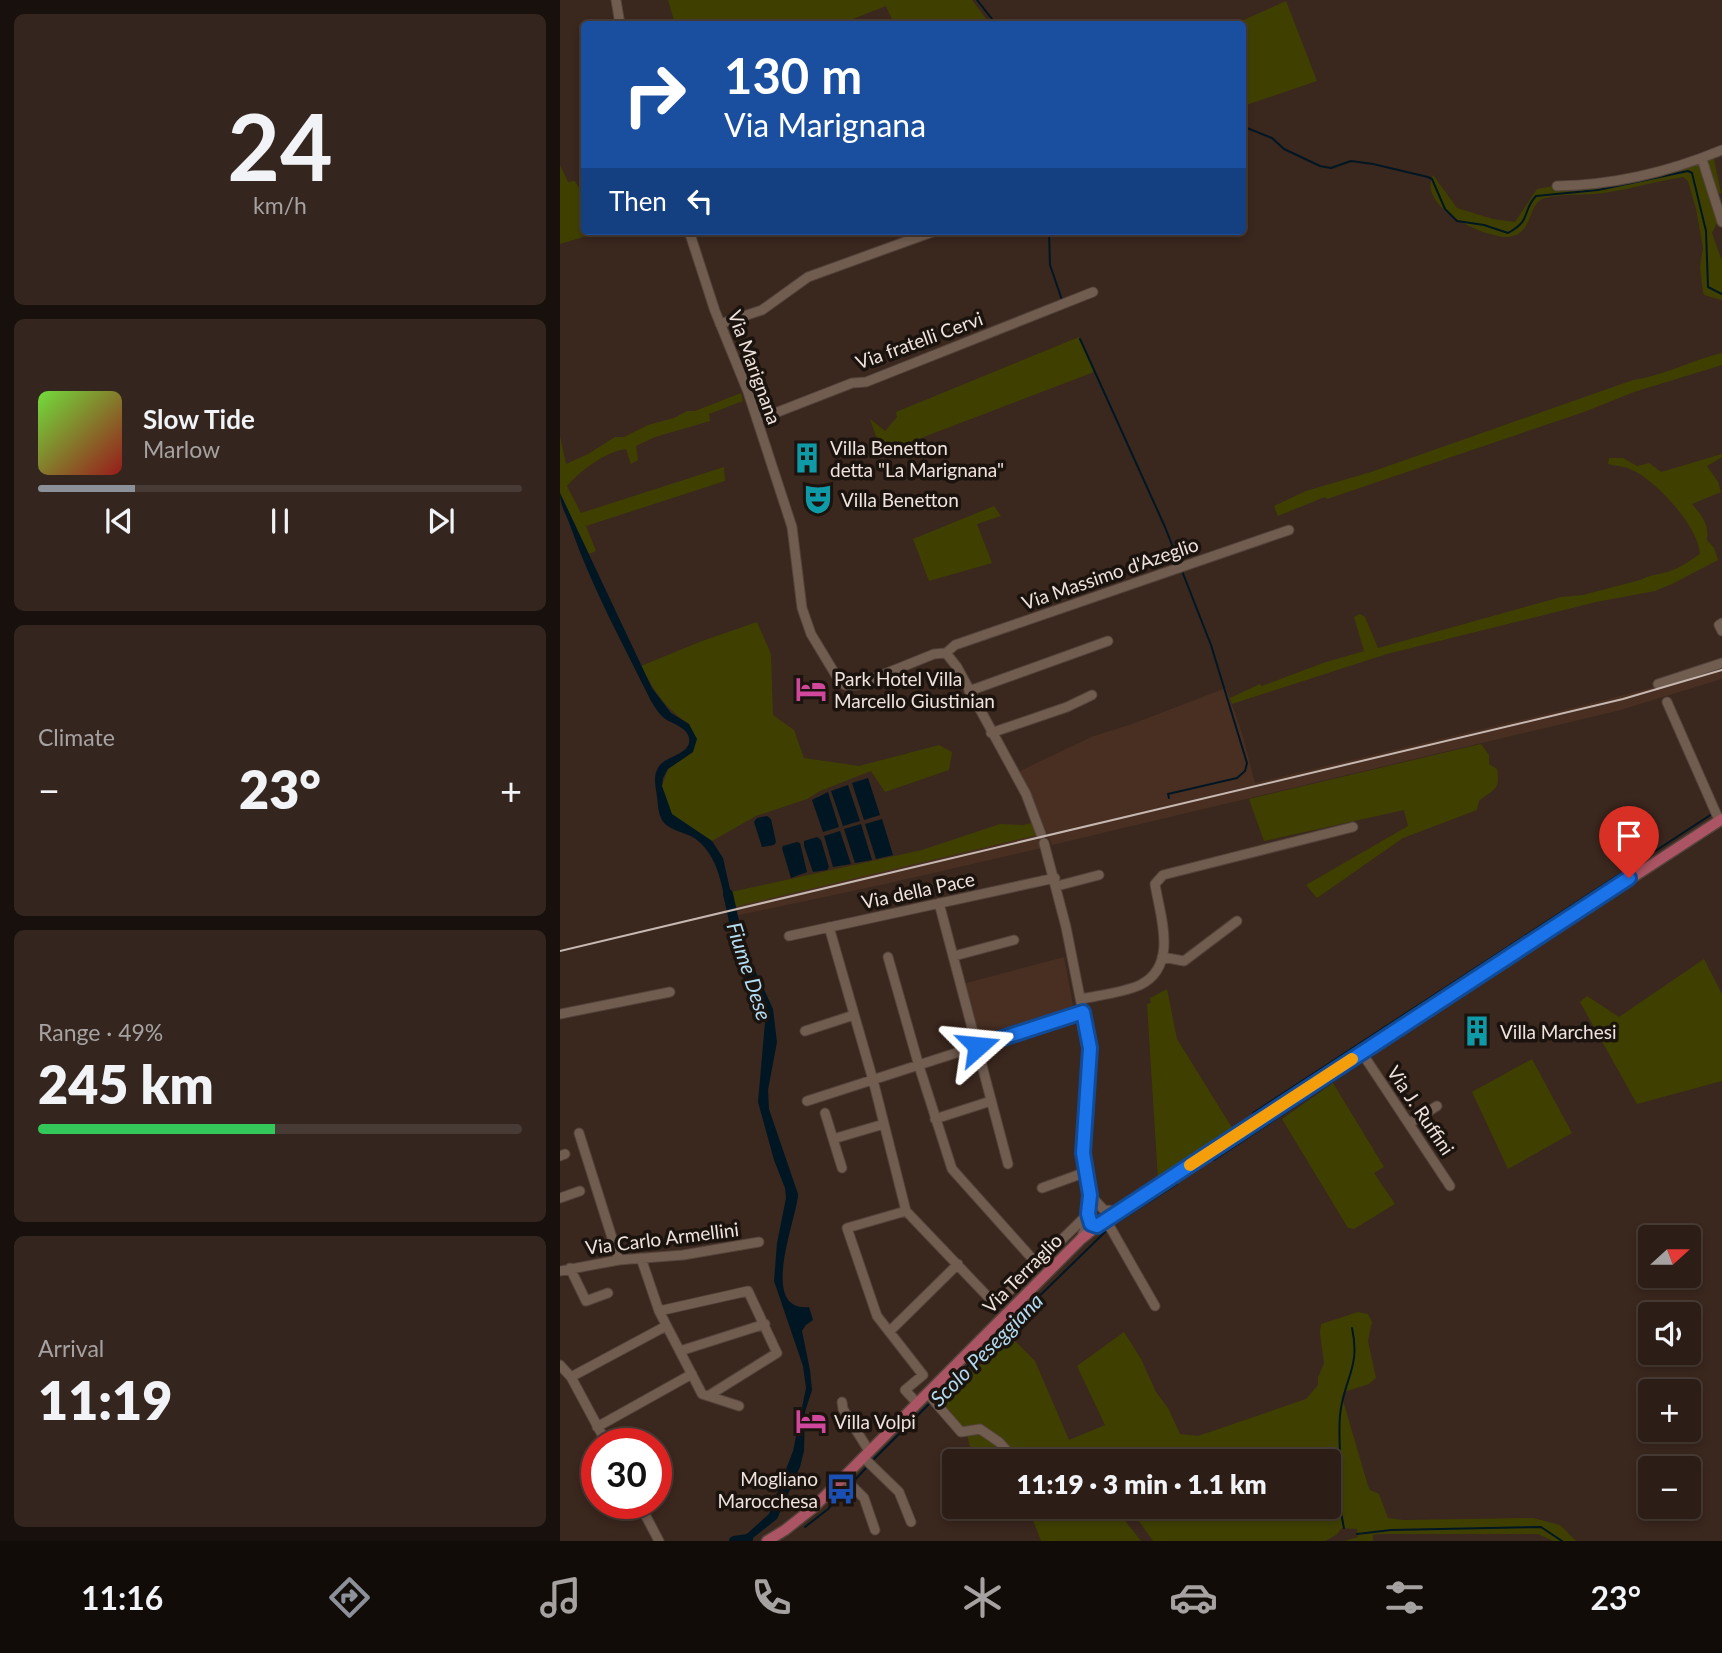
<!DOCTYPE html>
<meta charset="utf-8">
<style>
body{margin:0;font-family:Lato,sans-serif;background:#34261f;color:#f1f3f6;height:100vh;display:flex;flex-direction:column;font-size:26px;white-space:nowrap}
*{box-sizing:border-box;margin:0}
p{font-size:23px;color:#a6a2a1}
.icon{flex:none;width:38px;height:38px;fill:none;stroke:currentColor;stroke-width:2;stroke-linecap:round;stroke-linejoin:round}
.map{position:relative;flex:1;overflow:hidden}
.details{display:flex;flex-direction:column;gap:14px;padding:14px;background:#18100c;width:560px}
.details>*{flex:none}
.top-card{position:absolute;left:21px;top:21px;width:665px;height:214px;border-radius:7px;box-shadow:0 4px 10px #0003,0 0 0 2px #483b35;background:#1a4fa0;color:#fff;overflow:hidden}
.needle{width:46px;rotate:69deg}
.fabs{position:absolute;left:1078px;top:1225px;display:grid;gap:14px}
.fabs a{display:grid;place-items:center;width:63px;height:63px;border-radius:7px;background:#2c1d16;box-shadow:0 4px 10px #0003,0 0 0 2px #483b35;font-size:35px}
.speed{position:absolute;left:21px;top:1428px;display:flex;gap:14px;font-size:35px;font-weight:700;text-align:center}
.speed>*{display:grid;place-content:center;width:91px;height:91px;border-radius:50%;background:#2c1d16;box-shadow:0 4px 10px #0003,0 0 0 2px #483b35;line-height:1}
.speed .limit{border:10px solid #d22;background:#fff;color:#111}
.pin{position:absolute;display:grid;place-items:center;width:60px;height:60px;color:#fff;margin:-72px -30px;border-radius:50% 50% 50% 0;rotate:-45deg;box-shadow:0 0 7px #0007}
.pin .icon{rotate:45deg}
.me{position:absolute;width:77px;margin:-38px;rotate:72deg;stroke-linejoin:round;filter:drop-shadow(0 0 5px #0008)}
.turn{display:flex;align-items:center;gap:24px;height:147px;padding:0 28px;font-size:32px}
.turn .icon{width:91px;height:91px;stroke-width:2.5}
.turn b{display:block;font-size:49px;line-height:60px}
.then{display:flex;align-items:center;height:66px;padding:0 28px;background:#0003;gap:14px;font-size:26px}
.big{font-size:52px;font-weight:800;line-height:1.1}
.details .widget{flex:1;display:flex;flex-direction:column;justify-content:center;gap:10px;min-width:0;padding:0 24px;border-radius:10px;background:#34261f}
.details .dial{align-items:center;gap:0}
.dial b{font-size:91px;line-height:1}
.song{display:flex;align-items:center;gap:21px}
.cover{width:84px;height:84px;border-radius:10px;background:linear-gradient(135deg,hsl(100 70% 55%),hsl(0 70% 35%))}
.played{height:7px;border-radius:4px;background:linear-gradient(90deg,#8c9099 20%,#483b35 20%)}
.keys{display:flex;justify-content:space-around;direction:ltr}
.heat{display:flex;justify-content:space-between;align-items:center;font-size:38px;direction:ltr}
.charge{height:10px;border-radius:5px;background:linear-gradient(90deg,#34c759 49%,#483b35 0)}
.trip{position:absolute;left:382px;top:1449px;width:399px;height:70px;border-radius:7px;background:#2c1d16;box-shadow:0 4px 10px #0003,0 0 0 2px #483b35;font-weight:800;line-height:70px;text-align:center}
.menu{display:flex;height:112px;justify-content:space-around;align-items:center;background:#120c09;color:#a6a2a1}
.menu .icon{width:49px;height:49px}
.menu .on{color:#8c9099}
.menu b{font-size:32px;color:#f1f3f6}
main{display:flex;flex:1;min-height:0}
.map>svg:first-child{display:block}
.built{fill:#482f22}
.green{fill:#3f4000}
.water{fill:#001723}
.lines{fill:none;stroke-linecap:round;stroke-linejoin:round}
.stream{stroke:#001723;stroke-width:2}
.river{stroke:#001723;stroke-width:10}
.minor-casing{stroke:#53433a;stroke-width:11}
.major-casing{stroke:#53433a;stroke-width:13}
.minor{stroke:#715c50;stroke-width:9}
.major{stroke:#ab5463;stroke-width:10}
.rail{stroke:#c6b8b1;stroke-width:2}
.route-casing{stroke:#114b97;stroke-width:18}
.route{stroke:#1a73e8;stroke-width:12}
.slow{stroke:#f59e0b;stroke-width:12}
.labels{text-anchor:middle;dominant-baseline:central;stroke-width:7;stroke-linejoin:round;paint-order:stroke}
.street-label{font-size:19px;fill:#f0e3dd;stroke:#1b130e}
.poi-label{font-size:19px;fill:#f0e3dd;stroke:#1b130e;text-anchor:start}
.water-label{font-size:21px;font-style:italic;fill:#b3dcf3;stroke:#1b130e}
</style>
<main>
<section class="details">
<div class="widget dial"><b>24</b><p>km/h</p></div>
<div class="widget">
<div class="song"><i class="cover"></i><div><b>Slow Tide</b><p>Marlow</p></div></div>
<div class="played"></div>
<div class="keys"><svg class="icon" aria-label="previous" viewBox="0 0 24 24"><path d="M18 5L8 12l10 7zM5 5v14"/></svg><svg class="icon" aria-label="pause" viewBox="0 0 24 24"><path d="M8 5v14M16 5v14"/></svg><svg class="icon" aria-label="next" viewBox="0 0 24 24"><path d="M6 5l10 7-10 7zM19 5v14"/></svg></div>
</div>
<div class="widget"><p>Climate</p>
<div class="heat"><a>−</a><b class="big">23°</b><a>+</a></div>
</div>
<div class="widget"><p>Range · 49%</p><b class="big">245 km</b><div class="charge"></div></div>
<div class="widget"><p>Arrival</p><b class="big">11:19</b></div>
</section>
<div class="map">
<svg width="1162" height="1541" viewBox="0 0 1162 1541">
<rect width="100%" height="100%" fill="#3a271e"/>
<!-- built -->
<path class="built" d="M 1162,669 L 1162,679 L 1057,711 L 492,845 L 471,795 L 458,772 L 531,737 L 572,724 L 666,688 L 682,733 L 695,783 L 1041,701 Z
M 477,835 L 482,848 L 321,885 L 170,917 L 167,908 Z
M 504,957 L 514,1010 L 421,1039 L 417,1037 L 403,984 Z"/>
<!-- green -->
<path class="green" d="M 108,0 L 412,0 L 430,24 L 334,24 L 326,6 L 280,24 L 115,24 Z
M 726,1 L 757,81 L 683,106 L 682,24 L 675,24 Z
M 1153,154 L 1161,193 L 1150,197 L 1157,223 L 1152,233 L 1162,261 L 1162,300 L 1144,295 L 1143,292 L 1140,267 L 1143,248 L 1136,209 L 1128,181 L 1123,177 C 1097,181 1071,189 1044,193 C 1025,196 1004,193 985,198 C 966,202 975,237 946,237 C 922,236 857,207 873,175 L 897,208 L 933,219 L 955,222 L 977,189 L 1004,184 L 1043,183 Z
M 0,165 L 8,182 L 15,181 L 24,196 L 24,231 L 43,231 L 0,244 Z
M 519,337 L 534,372 L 322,453 L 310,419 L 325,431 L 337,417 L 336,412 Z
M 1162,353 L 1162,365 L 1074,392 L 1024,412 L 767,499 L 765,497 L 718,516 L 714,506 L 746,491 L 811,472 L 1073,380 C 1103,376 1132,360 1162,353 Z
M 181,393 L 183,401 L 149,414 L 150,421 L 95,437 L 76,446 L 78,460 L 71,464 L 66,449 C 45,452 21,470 7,486 L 21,513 L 164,467 L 165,481 L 26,526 L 36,551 L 29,554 L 0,493 L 0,436 L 6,464 L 28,454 L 55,437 L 64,437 L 88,425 L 114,418 L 127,411 L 135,411 Z
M 1162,454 L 1162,457 L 1147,466 L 1158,482 L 1161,492 L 1132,504 C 1142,516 1149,524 1147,540 L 1154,548 L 1158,560 L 1112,584 L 1095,591 L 1036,602 L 827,654 L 672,704 L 670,698 L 700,684 L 702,686 L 763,663 L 804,651 L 794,617 L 800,614 L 805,617 L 818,648 L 1001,597 L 1023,595 L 1080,580 C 1088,576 1094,575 1103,573 C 1115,571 1130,561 1140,554 C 1139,527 1095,479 1070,469 C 1064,466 1055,466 1048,464 L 1049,458 L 1063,458 L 1077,466 L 1089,463 L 1101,472 Z
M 434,506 L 441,516 L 417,524 L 432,563 L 369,581 L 353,539 Z
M 197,622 L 211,654 L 213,715 L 234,730 L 244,758 L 299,766 L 379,745 L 392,752 L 389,770 L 325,792 L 311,771 L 260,791 L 247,799 L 196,816 L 152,841 L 112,815 L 102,786 L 108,769 L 133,752 L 129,724 C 106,709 93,690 81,666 L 142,641 Z
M 921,744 L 929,755 L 929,764 L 937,769 C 941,791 933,789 919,801 L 917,810 L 843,838 L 757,898 L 746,885 L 848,826 L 844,810 L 704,841 L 689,799 Z
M 472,823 L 477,835 L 174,907 L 171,892 L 362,850 L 440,824 L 463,825 Z
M 1144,959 L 1162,994 L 1162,1081 L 1077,1104 L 1020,1002 L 1027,996 L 1059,1017 Z
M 607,989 L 617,1039 L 674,1131 L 598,1179 L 587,1004 L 591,1003 L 590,998 Z
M 972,1059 L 1012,1133 L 948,1169 L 912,1092 Z
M 773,1083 L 824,1167 L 814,1173 L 835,1204 L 794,1229 L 788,1228 L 722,1119 Z
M 798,1312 L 808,1314 L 812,1322 L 808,1341 L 816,1378 L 809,1384 L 784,1392 L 782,1397 L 808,1486 L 810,1490 L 819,1494 L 828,1518 L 843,1520 L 973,1518 L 1000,1525 L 1016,1541 L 993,1541 L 978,1534 L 818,1534 L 813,1535 L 813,1541 L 784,1541 L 798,1537 L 797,1529 L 782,1528 L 776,1535 L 765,1541 L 593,1541 L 569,1507 L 768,1507 L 768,1461 L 449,1461 L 440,1449 L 413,1460 L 406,1430 L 371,1406 L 445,1331 L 475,1361 L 509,1440 L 545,1425 L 517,1366 L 564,1332 L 581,1359 L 596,1392 L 608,1408 L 620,1434 L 638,1436 L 746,1399 L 758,1385 L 758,1377 L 764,1364 L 760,1333 L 761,1324 Z
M 468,1507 L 561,1507 L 565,1512 L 566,1522 L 581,1541 L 481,1541 Z"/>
<!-- water -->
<path class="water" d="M 0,493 L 92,688 L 111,713 L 129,724 L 137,739 L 133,752 L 108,769 L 103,778 L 102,786 L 112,814 L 152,841 L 163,858 L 174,907 L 167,908 C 161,883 158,857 137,840 C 128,832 106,831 101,818 C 98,812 98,803 97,797 C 96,788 93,778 97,770 C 102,755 132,756 129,738 C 127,727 112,724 104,718 C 98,713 95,707 91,701 C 63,644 32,588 11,528 C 7,515 0,507 0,493 Z
M 308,778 L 320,815 L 304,820 L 292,783 Z
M 288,785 L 300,821 L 283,826 L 271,791 Z
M 268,792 L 279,827 L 263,832 L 252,800 Z
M 207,816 L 211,819 L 216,842 L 214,845 L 202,847 L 194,822 L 197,818 Z
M 322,819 L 333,855 L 316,859 L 305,824 Z
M 301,824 L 312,860 L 295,863 L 284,829 Z
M 280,831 L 291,864 L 273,867 L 264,836 Z
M 257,837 L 261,840 L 269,867 L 267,870 L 253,872 L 244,846 L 244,841 Z
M 237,842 L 240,843 L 247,872 L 231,878 L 222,848 L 223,846 Z
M 177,915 L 189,957 L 213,1009 L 217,1042 L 208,1090 L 209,1109 L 238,1194 C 238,1216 197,1312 249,1307 L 253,1320 L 246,1325 L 242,1331 L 250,1370 L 252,1390 L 245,1412 L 244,1451 L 240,1467 L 217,1519 L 189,1541 L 179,1541 L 209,1514 L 233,1451 L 246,1388 L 243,1366 L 214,1281 L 217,1243 L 226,1198 L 225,1188 L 214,1160 L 198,1102 L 205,1022 L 199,1001 L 182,976 L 179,965 L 178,942 L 174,937 L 170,917 Z"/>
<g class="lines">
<!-- stream -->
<path class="stream" d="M 417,0 L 436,24
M 682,126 L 712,138 L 724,149 L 760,166 L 771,168 L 791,161 L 813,164 L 868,177 L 872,179 L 885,209 L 897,221 L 924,225 L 948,233 C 973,219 961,212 976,196 L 1038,190 L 1128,171 L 1132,173 L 1146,231 L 1148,287 L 1162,294
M 489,231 L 490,265 L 502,300
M 520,339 L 605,527 L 620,565
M 609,798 L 608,794 L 677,778 L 685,771 L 687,763 L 651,645 L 622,571
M 693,1113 L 1152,814
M 654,1160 L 802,1062
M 553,1225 L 617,1184
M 375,1398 L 546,1231
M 313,1460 L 371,1402
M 292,1483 L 307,1467
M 245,1527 L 268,1509 L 288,1487
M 784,1528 C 778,1504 780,1481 780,1457 C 780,1441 778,1424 781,1408 C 787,1374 800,1365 792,1328
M 797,1534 L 831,1530 L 981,1527 L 1002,1541"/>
<!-- river -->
<path class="river" d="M 168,894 L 176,930
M 174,1541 L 188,1539"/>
<!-- minor casing -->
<g class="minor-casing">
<path id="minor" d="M 56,0 L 60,24
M 1142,159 L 1162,222
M 997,186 C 1054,185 1109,172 1162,150
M 129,231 L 155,311 L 188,392 L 232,527 L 242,608 L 251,634 L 280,682 L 285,685 L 297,685 L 374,654 L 386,653 L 397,667 L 466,794 L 481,834
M 160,324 L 202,310 L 248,277 L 375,231
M 197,420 L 292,383 L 306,382 L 533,292
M 1162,623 L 1159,625 L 1162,631
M 386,653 L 395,645 L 729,530
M 1098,684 L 1162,663
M 409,691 L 548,641
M 1107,702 L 1159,820
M 431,733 L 507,707 L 532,695
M 484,843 L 506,927 L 530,1048 L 523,1153 L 530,1195 L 526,1226 L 521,1239
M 497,886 L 539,875
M 379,903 L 448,1164
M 269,927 L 313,1080 L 346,1211 L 431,1300 L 440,1300 L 528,1214
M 229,936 L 495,878
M 394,956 L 454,940
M 328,957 L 359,1066 L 392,1169 L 477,1264
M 602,957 L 624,961 L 677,921
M 521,999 C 540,995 562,993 580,985 C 619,966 600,916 595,884 L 603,875 L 793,827
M 0,1014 L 110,992
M 245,1031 L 294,1015
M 802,1053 L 890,1186
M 247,1101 L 523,1012
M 265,1113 L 282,1168
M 375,1119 L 431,1101
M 850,1123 L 877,1106
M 19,1133 L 59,1260
M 273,1139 L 324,1124
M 0,1156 L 5,1154
M 482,1188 L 526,1172
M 530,1195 L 544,1210 L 560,1211
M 0,1198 L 20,1191
M 346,1211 L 287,1228 L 317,1316 L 363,1375 L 345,1390 L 357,1403
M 546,1220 L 595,1306
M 81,1258 L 99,1311 L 142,1394 L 179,1406
M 10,1268 L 26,1301 L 48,1293
M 0,1271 L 59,1260 L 123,1255 L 199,1242
M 99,1311 L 188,1291 L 217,1353 L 148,1396
M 331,1330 L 398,1264
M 120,1351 L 205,1324
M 0,1365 L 11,1377 L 47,1444
M 11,1377 L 106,1326
M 367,1393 L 401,1432 L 420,1429 L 439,1442 L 450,1454
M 282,1402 L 283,1409 L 309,1451
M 37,1427 L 132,1374
M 303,1457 L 339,1492 L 351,1522
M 283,1477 L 304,1498 L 315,1530
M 79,1503 L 99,1541"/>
</g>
<!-- major casing -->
<g class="major-casing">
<path id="major" d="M 207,1541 L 225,1530 L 253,1508 L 521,1239 L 537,1226 L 1162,819"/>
</g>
<!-- minor -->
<use href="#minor" class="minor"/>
<!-- major -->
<use href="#major" class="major"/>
<!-- rail -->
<path class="rail" d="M 0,951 L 1063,699 L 1162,670"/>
</g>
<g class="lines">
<!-- route casing -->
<g class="route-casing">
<path id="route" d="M 418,1046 L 523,1012 L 530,1048 L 523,1153 L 530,1195 L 528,1214 L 531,1224 L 537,1226 L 1069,878"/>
</g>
<!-- route -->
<use href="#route" class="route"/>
<!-- slow -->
<path class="slow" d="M 630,1165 L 792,1059"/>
</g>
<!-- icons -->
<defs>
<g id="building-bare" transform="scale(2.415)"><path d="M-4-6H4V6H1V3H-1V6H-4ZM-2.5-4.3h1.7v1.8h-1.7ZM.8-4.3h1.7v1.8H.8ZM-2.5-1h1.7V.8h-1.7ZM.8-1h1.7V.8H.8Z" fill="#0f9aa8" stroke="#1b130e" stroke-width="2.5" paint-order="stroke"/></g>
<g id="theatre-bare" transform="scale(2.415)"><path d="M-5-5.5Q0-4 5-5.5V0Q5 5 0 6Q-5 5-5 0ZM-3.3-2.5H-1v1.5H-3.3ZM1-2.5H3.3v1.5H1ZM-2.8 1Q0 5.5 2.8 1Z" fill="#0f9aa8" stroke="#1b130e" stroke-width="2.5" paint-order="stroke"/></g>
<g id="hotel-bare" transform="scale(2.415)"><path d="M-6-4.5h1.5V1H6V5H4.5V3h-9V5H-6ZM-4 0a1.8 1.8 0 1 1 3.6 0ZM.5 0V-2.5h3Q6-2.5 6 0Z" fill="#d1479c" stroke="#1b130e" stroke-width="2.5" paint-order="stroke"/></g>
<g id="bus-bare" transform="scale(2.415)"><path d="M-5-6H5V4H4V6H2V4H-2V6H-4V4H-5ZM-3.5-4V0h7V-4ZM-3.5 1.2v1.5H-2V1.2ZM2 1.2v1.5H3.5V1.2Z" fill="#1a4fb4" stroke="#1b130e" stroke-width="2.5" paint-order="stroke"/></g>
</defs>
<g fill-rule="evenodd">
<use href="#building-bare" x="247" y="458"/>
<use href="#theatre-bare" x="258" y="499"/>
<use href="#hotel-bare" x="251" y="689"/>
<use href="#building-bare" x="917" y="1031"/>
<use href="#hotel-bare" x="251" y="1421"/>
<use href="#bus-bare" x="281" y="1489"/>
</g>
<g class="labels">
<!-- street labels -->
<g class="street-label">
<text transform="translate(359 340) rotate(-20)">Via fratelli Cervi</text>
<text transform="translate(195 367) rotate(70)">Via Marignana</text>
<text transform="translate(550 573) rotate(-19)">Via Massimo d'Azeglio</text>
<text transform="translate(358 890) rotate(-12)">Via della Pace</text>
<text transform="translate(861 1110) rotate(56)">Via J. Ruffini</text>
<text transform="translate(102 1238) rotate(-7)">Via Carlo Armellini</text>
<text transform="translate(462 1273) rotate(-45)">Via Terraglio</text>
</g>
<!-- poi labels -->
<g class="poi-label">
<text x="270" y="447">Villa Benetton<tspan x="270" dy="22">detta "La Marignana"</tspan></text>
<text x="281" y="499">Villa Benetton</text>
<text x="274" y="678">Park Hotel Villa<tspan x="274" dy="22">Marcello Giustinian</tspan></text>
<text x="940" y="1031">Villa Marchesi</text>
<text x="274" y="1421">Villa Volpi</text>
<text x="258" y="1478" text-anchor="end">Mogliano<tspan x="258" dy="22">Marocchesa</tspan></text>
</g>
<!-- water labels -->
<g class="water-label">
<text transform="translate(190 971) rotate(72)">Fiume Dese</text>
<text transform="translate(426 1349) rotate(-45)">Scolo Peseggiana</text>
</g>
</g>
</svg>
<div class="fabs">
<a><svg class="needle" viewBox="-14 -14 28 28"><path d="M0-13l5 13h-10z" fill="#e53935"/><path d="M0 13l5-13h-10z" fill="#a6a2a1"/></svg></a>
<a><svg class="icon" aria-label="sound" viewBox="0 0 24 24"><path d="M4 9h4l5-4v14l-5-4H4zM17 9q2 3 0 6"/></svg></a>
<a>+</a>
<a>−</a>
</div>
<div class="speed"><div class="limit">30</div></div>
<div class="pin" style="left:1069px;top:878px;background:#d93025"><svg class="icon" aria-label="arrive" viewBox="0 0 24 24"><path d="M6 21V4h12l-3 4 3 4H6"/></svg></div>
<svg class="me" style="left:418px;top:1046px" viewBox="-20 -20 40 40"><path d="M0-17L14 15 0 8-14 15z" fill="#1a73e8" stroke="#fff" stroke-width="4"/></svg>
<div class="trip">11:19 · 3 min · 1.1 km</div>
<div class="top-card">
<div class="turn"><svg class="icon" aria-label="right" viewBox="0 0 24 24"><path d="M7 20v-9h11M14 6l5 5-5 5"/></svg><div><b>130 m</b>Via Marignana</div></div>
<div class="then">Then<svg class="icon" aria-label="left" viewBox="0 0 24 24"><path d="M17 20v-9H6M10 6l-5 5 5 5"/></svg></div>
</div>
</div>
</main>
<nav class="menu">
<b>11:16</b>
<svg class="icon on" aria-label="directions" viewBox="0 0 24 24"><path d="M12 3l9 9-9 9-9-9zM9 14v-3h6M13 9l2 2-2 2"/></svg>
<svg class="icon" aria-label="music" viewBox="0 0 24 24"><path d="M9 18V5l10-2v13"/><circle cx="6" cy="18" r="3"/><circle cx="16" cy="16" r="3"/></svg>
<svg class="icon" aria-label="phone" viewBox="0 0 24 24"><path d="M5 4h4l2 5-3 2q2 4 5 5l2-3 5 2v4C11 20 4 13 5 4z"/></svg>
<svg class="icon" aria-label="climate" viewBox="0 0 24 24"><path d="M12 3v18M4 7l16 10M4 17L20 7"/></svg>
<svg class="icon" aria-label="car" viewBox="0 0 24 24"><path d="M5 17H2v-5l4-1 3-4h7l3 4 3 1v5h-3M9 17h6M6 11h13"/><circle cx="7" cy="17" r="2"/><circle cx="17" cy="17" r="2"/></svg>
<svg class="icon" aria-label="filters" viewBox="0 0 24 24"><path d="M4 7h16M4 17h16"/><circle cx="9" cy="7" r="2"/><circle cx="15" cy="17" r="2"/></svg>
<b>23°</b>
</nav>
